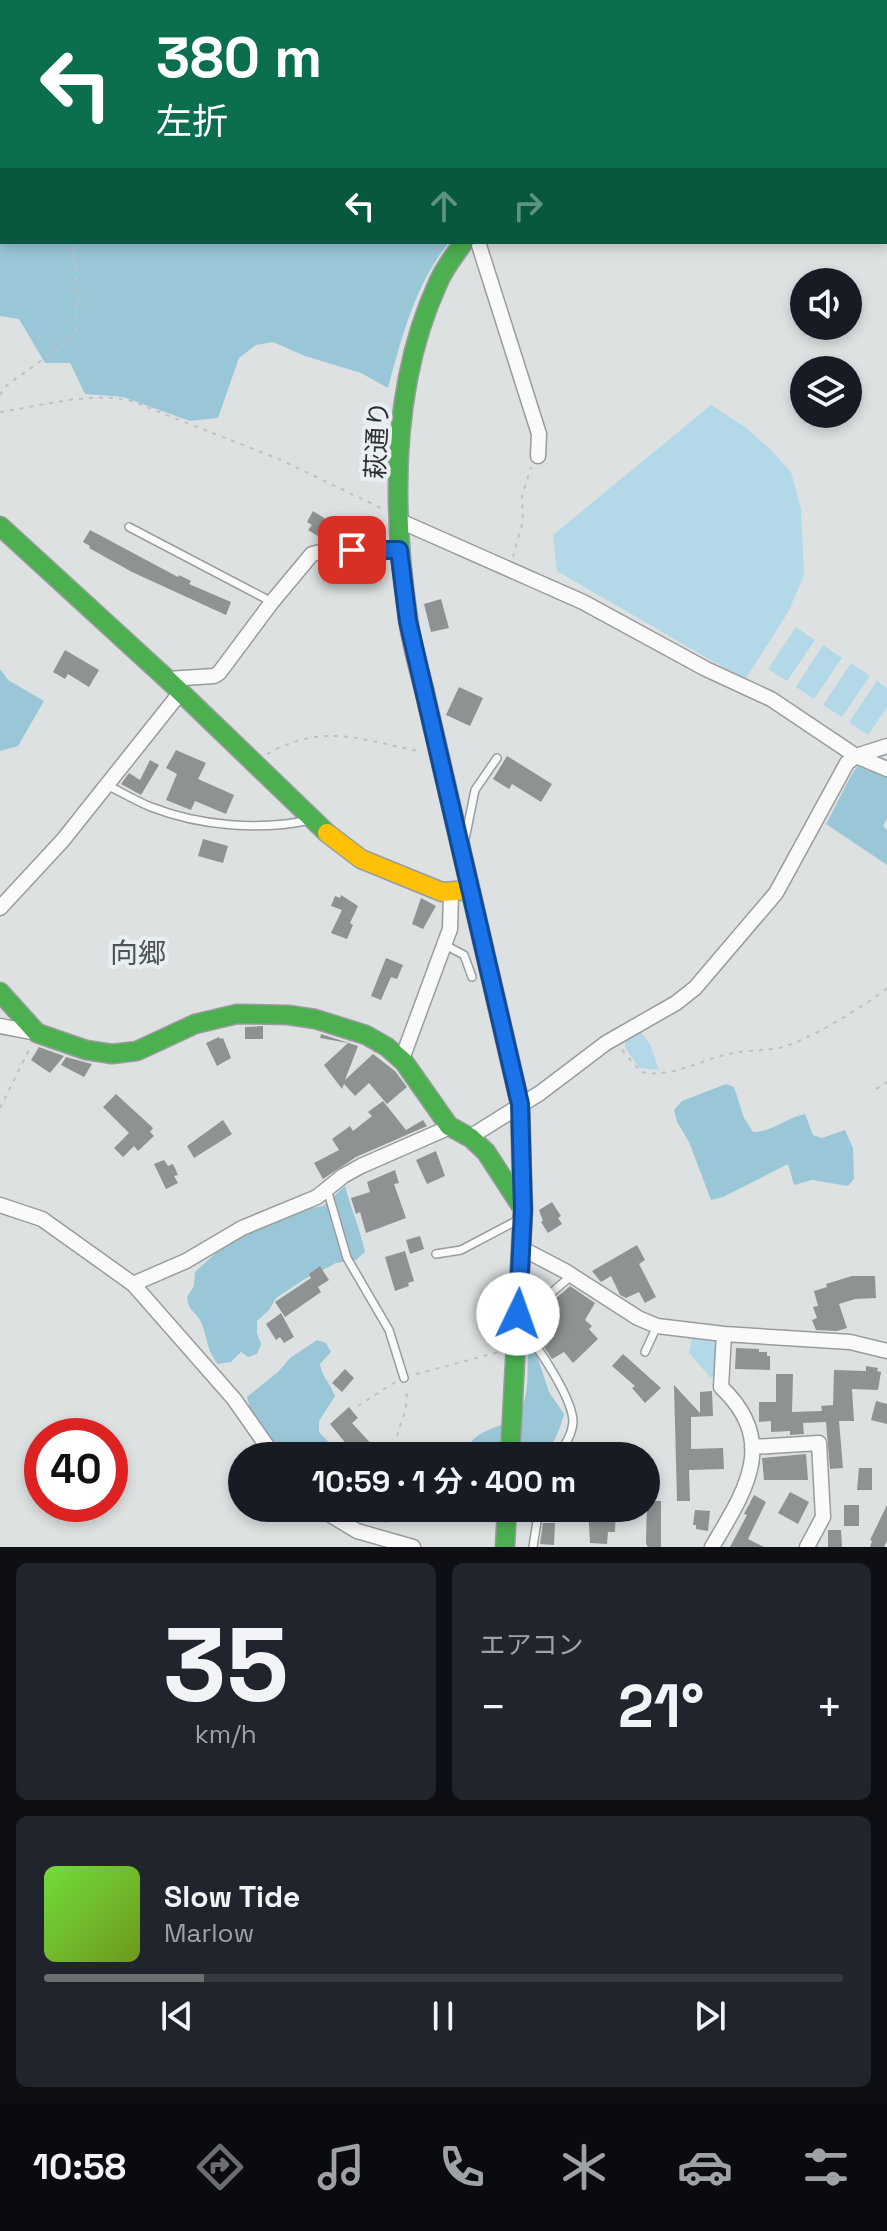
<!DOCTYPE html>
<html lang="ja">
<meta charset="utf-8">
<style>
body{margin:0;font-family:"Space Grotesk","Noto Sans JP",sans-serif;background:#20242c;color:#f1f3f6;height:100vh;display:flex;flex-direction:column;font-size:30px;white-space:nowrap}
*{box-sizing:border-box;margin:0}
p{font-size:26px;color:#9ea1a6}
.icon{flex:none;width:44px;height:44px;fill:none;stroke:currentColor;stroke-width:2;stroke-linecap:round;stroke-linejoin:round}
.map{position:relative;height:1547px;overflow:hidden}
.sheet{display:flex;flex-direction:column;gap:16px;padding:16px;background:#0d0f14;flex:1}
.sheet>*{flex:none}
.top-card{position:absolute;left:0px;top:0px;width:888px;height:244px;box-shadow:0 4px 12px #0003;background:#0b6e4f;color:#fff;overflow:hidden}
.fabs{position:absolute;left:790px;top:268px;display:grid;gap:16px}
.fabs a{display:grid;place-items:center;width:72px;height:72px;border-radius:50%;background:#171b24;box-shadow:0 4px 12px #0003;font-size:40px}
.speed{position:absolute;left:24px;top:1418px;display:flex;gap:16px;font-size:40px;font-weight:700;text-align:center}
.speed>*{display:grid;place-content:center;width:104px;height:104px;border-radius:50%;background:#171b24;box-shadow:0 4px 12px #0003;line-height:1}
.speed .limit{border:12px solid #d22;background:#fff;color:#111}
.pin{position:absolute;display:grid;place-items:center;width:68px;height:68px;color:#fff;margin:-34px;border-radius:16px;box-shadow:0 4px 12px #0006}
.me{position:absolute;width:88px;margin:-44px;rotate:3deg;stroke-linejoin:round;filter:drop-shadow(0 0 6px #0008)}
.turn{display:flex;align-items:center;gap:28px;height:168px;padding:0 24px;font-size:36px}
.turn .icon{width:104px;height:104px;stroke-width:2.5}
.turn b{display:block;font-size:56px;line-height:68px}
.lanes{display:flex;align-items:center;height:76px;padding:0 24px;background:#0003;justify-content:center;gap:40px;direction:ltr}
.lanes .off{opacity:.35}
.big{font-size:60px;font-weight:600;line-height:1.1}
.sheet .widget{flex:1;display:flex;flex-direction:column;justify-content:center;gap:12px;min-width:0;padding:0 28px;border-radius:12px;background:#20242c}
.sheet .dial{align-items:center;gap:0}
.dial b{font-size:104px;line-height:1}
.song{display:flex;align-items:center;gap:24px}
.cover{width:96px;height:96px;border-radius:12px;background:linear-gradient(135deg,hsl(100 70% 55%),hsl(80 70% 35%))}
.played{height:8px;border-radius:4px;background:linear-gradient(90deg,#6b6e70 20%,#363941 20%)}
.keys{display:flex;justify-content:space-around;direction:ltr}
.heat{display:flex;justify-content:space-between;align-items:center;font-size:44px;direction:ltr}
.sheet .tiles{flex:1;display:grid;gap:16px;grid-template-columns:1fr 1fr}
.widget:last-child{grid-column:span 2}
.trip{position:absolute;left:228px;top:1442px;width:432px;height:80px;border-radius:40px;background:#171b24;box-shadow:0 4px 12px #0003;font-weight:600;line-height:80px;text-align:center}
.dock{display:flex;height:128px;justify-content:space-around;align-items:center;background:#090b0e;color:#9ea1a6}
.dock .icon{width:56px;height:56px}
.dock .current{color:#6b6e70}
.dock b{font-size:36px;color:#f1f3f6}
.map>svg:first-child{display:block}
.green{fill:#b3d8e8}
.forest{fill:#9ac7d8}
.building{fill:#8f9293}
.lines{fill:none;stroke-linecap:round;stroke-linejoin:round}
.lane-casing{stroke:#999c9d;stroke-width:10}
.street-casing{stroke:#999c9d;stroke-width:17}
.fast-casing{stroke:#999c9d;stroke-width:21}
.slow-casing{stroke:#999c9d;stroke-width:21}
.jam-casing{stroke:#999c9d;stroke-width:21}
.path{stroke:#c0c1c2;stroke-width:2;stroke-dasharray:4 6;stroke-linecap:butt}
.lane{stroke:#fafafb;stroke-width:7}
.street{stroke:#fafafb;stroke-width:14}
.fast{stroke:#4caf50;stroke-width:18}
.slow{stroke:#ffc107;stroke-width:18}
.jam{stroke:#c62828;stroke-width:18}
.route-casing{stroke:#114b97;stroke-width:20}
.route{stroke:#1a73e8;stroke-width:14}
.labels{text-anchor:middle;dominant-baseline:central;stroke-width:8;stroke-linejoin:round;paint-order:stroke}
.street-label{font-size:26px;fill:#2d3032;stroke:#e8eff2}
.neighbourhood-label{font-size:28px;fill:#4d5356;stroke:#e8eff2}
</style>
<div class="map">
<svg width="887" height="1547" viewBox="0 0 887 1547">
<rect width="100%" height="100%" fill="#dde1e2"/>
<!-- green -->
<path class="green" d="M 711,405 L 745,427 L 770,449 L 791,472 L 801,509 L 804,575 L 788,612 L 745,680 L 557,571 L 553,535 Z
M 796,627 L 815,640 L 787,681 L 768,669 Z
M 823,645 L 842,658 L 814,699 L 796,687 Z
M 851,663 L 870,676 L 842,717 L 823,705 Z
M 877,681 L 887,688 L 887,707 L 868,735 L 849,722 Z
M 640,1031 L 650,1044 L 659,1070 L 639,1068 L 625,1047 L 626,1038 Z
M 692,1337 L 720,1342 L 716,1378 L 710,1377 L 689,1353 Z"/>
<!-- forest -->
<path class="forest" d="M 0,0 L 668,0 L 2,2 L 2,242 L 449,242 C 415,285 402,336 388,388 L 361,373 L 305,356 L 273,342 L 256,345 L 239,358 L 218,418 L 190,421 L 123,397 L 85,394 L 70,363 L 45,363 L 19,319 L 0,316 Z
M 0,669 L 8,680 L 44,701 L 18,746 L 0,751 Z
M 858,766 L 887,777 L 887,818 L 883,826 L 887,830 L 887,865 L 826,824 C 834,811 850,774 858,766 Z
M 726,1084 L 734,1087 L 744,1118 L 753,1132 C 772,1132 786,1118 805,1114 L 813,1135 L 822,1138 L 845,1130 L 853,1148 L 854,1179 L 848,1186 L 812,1180 L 794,1185 L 788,1164 L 723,1197 L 711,1200 L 689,1142 L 677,1122 L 674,1110 L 682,1101 Z
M 345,1186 C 351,1209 360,1229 365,1252 L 356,1260 L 336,1263 L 305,1279 L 276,1298 L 269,1310 L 257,1321 L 257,1333 L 261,1344 L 257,1354 L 248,1357 L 241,1352 L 231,1362 L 218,1364 C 205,1348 208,1336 200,1320 C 194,1310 189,1312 187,1297 L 194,1286 L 195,1272 L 227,1243 L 251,1229 L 287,1218 L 302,1210 L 323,1206 Z
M 317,1340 L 326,1343 L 331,1352 L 320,1364 C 322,1377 330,1383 335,1396 L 319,1421 L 319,1432 L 342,1456 L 286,1456 L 252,1415 L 247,1397 L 278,1372 L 290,1358 Z
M 528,1353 L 536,1353 L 549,1392 L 564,1414 C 560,1430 554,1443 544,1456 L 467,1456 C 467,1428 502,1431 517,1415 C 530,1401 527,1370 528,1353 Z"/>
<!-- building -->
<path class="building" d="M 313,511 L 332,523 L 323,539 L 308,530 L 312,525 L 307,522 Z
M 90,530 L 178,577 L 179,575 L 191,581 L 189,584 L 231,602 L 226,615 L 132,572 L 89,548 L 90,546 L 83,542 Z
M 441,599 L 449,628 L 431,632 L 424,604 Z
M 65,650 L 99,670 L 89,687 L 68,674 L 65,679 L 53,672 Z
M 459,687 L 483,698 L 470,726 L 446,715 Z
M 176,750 L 206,763 L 198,779 L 234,795 L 226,814 L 195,801 L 191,810 L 166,800 L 177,774 L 166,768 Z
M 507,756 L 552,784 L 541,802 L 512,784 L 509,789 L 493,779 Z
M 150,760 L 159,765 L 141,795 L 121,784 L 129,773 L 140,780 Z
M 203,839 L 228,846 L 223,863 L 198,856 Z
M 341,895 L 358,906 L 350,923 L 353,925 L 347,939 L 331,933 L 342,910 L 331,906 L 335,896 L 340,898 Z
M 421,898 L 436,906 L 423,929 L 412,924 Z
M 386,958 L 403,965 L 397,979 L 391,977 L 381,1000 L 371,996 Z
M 263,1026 L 263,1039 L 245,1039 L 245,1027 Z
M 321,1034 L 358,1046 L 345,1080 L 373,1054 L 395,1071 L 407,1087 L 387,1104 L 369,1083 L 355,1096 L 344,1084 L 342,1089 L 324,1065 L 348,1043 L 320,1038 Z
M 219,1037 L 220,1039 L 223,1038 L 231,1058 L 217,1066 L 206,1043 Z
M 39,1047 L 64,1056 L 50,1073 L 31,1060 Z
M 66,1057 L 92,1064 L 84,1077 L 61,1065 Z
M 116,1094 L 153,1128 L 150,1132 L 154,1136 L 138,1151 L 134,1146 L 123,1157 L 114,1148 L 129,1133 L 103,1107 Z
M 383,1101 L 406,1130 L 423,1120 L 427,1126 L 356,1157 L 323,1179 L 314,1163 L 339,1150 L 332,1139 L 350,1126 L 353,1131 L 372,1116 L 368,1112 Z
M 223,1120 L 232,1134 L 194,1158 L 187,1146 Z
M 436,1151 L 445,1176 L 427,1184 L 416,1160 Z
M 164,1160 L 168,1166 L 173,1164 L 178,1175 L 174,1176 L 178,1183 L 166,1189 L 154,1164 Z
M 395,1170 L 399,1183 L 394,1184 L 406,1218 L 366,1233 L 360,1212 L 356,1214 L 351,1198 L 370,1192 L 367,1182 Z
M 552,1202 L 561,1216 L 558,1218 L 562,1224 L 548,1233 L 541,1222 L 543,1221 L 539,1210 Z
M 420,1236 L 424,1249 L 410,1254 L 406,1240 Z
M 637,1245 L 645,1260 L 639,1264 L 656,1297 L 645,1303 L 639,1292 L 626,1298 L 620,1295 L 611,1276 L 601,1282 L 592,1271 Z
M 405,1251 L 414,1281 L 408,1283 L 409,1286 L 395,1291 L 385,1257 Z
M 320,1266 L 329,1280 L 318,1287 L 321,1292 L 285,1317 L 275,1302 L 311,1278 L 309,1274 Z
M 852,1276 L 875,1276 L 876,1298 L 855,1299 L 839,1304 L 847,1328 L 837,1331 L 816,1330 L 812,1320 L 817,1318 L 813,1307 L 818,1306 L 814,1291 L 827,1287 L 826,1284 Z
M 570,1286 L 595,1303 L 585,1320 L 592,1326 L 589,1329 L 598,1339 L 573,1363 L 564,1352 L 552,1359 L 542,1344 L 555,1336 L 544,1324 L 553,1315 L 545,1308 Z
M 281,1313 L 294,1337 L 284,1343 L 280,1337 L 276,1340 L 266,1324 Z
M 736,1348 L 759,1349 L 759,1352 L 767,1352 L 767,1356 L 770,1356 L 770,1370 L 735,1369 Z
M 623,1354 L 661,1388 L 645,1403 L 632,1388 L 635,1386 L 612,1366 Z
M 866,1366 L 878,1368 L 877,1371 L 881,1372 L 878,1390 L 852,1389 L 854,1421 L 839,1421 L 843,1468 L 830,1469 L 826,1422 L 803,1423 L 804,1434 L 790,1435 L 790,1431 L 771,1432 L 771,1421 L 759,1422 L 759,1402 L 776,1402 L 776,1374 L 793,1374 L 792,1412 L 822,1411 L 821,1406 L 833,1405 L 834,1370 L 866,1371 Z
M 345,1369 L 354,1378 L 342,1392 L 332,1383 Z
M 674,1385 L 700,1413 L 700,1392 L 712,1391 L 713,1416 L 691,1417 L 691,1449 L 723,1448 L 724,1469 L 689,1470 L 690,1501 L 677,1501 Z
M 876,1401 L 887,1404 L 887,1424 L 871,1420 Z
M 349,1407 L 358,1418 L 352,1423 L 376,1449 L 369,1456 L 356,1456 L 330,1424 Z
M 806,1454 L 808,1480 L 764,1480 L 762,1458 Z
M 859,1468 L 872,1468 L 872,1490 L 857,1490 Z
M 790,1492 L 809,1502 L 798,1524 L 778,1513 Z
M 754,1495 L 766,1502 L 748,1539 L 764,1547 L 730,1547 L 747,1515 L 744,1514 Z
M 647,1501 L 661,1501 L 661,1547 L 648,1547 L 646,1544 Z
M 844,1505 L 859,1505 L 859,1526 L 844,1526 Z
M 887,1505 L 887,1541 L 884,1547 L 870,1547 L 872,1541 L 870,1540 Z
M 588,1508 L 616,1508 L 615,1532 L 608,1532 L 607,1544 L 590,1543 Z
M 695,1510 L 710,1511 L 708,1531 L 696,1529 L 696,1525 L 693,1525 Z
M 543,1523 L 555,1523 L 554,1545 L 540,1544 Z
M 828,1530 L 841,1530 L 842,1547 L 828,1547 Z"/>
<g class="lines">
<!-- lane casing -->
<g class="lane-casing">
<path id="lane" d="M 129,527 L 272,602
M 107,785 C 121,792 136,801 151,807 C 200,826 260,831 310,820
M 465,839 L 475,790 L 497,758
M 445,945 L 464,955 L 472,977
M 327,1189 L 347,1258 L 389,1330 L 404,1378
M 436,1254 L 461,1250 L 518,1220
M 520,1313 L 535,1307 L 572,1275
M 522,1329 C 538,1346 573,1399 573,1422 C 572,1436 564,1446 557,1456
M 645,1352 L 657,1326
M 533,1547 L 539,1508"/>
</g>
<!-- street casing -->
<g class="street-casing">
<path id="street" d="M 735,0 L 737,2
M 478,242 L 539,434 L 538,456
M 400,521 L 583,602 L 706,669 L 771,699 L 856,756 L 887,769
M 167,679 L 214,676 L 219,673 L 272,602 L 312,554 L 328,550 L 399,550
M 0,908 L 63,840 L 180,693
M 0,1026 L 37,1033
M 402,1059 L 450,929 L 451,893
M 470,1137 L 540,1093 L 606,1043 L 676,1003 L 695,988 L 776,893 L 847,763 L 856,756 L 887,746
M 0,1205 L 42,1219 L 133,1284 L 234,1399 L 274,1456
M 521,1248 L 565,1271 L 638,1318 L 657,1326 L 724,1334 L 850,1342 L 887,1351
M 133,1284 L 186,1261 L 242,1228 L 317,1197 L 343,1176 L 361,1166 L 450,1127
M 752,1447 L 819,1443 L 823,1517 L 807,1547
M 319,1508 L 357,1531 L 413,1547
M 712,1547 C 745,1491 779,1442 721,1387 L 724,1334"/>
</g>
<!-- fast casing -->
<g class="fast-casing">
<path id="fast" d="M 0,526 L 167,679 L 327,833
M 424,689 C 418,666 411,642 408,618 C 392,509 391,385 438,283 C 444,268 455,255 464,242
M 0,992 L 37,1033 L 86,1050 L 112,1054 L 137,1051 L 195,1024 L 237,1014 L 288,1015 L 315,1019 L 366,1035 L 387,1047 L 404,1062 L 449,1126 L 471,1138 L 486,1152 L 521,1206
M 510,1456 L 523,1210 L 522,1182
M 505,1547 L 507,1508"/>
</g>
<!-- slow casing -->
<g class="slow-casing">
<path id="slow" d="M 424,689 L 520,1104 L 522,1182
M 327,833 L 361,859 L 442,892 L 470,890"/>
</g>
<!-- jam casing -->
<g class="jam-casing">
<path id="jam" d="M 795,2 L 798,0"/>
</g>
<!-- path -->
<path class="path" d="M 35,0 L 35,2
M 0,395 L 7,385 L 59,348 L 76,330 L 78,292 L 72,242
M 0,412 C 41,406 88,392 129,400 L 281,460 L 383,509
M 513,557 L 523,521 L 522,496 L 531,467
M 267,754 C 325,722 360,740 419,751
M 622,1050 L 641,1072 C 670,1078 697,1062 724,1055 C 742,1050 761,1051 779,1048 C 804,1043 867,1005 887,988
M 876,1089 L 887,1082
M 0,1108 L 30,1048
M 416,1374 L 499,1352
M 358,1406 L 395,1382
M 396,1456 C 392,1431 411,1413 406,1388
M 386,1523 L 389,1508"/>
<!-- lane -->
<use href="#lane" class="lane"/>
<!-- street -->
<use href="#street" class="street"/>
<!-- fast -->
<use href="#fast" class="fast"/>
<!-- slow -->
<use href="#slow" class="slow"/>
<!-- jam -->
<use href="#jam" class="jam"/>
</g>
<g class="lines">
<!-- route casing -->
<g class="route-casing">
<path id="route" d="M 352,550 L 399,550 L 408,621 L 520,1104 L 523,1210 L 518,1314"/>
</g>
<!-- route -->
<use href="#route" class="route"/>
</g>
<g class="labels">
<!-- street labels -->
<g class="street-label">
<text transform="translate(377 440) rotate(-87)">萩通り</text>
</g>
<!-- neighbourhood labels -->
<g class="neighbourhood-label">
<text x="138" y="953">向郷</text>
</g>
</g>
</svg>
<div class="fabs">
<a><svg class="icon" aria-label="sound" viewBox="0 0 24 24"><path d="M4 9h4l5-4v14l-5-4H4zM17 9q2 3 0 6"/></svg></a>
<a><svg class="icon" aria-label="layers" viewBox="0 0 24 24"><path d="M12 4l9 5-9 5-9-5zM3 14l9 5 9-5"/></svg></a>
</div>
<div class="speed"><div class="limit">40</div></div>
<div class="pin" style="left:352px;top:550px;background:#d93025"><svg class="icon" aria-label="arrive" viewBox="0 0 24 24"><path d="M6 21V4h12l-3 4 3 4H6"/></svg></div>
<svg class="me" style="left:518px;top:1314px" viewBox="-20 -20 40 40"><circle r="19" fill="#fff"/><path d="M0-13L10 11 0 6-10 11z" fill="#1a73e8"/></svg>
<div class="trip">10:59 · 1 分 · 400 m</div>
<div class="top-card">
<div class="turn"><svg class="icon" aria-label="left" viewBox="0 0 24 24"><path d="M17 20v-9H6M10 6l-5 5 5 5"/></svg><div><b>380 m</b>左折</div></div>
<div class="lanes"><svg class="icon" aria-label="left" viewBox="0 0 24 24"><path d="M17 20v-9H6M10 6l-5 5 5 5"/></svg><svg class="icon off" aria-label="ahead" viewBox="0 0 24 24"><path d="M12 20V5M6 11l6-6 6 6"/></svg><svg class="icon off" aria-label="right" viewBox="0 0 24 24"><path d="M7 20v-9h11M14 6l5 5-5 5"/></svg></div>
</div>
</div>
<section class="sheet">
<div class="tiles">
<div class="widget dial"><b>35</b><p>km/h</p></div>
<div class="widget"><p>エアコン</p>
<div class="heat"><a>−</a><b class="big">21°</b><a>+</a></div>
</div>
<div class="widget">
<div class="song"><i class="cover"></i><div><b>Slow Tide</b><p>Marlow</p></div></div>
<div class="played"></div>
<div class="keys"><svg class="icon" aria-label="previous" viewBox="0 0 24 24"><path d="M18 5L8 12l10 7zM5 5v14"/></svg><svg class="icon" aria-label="pause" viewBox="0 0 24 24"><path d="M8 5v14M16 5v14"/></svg><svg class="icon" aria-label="next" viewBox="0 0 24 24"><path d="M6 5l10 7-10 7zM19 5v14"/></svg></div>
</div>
</div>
</section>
<nav class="dock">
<b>10:58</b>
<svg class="icon current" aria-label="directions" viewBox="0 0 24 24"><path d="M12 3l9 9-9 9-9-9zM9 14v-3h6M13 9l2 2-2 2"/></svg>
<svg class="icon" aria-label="music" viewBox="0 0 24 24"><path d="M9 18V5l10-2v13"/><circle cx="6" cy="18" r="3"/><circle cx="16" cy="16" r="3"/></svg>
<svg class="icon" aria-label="phone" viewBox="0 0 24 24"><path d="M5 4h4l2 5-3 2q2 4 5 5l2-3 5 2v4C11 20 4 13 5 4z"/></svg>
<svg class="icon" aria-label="climate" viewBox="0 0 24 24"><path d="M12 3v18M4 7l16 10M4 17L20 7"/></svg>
<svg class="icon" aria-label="car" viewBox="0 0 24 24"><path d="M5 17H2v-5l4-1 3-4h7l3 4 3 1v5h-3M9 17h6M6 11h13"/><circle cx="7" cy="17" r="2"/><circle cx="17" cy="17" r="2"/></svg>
<svg class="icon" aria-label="filters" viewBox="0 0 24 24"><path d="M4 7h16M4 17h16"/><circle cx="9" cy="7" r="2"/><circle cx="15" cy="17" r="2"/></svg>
</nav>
